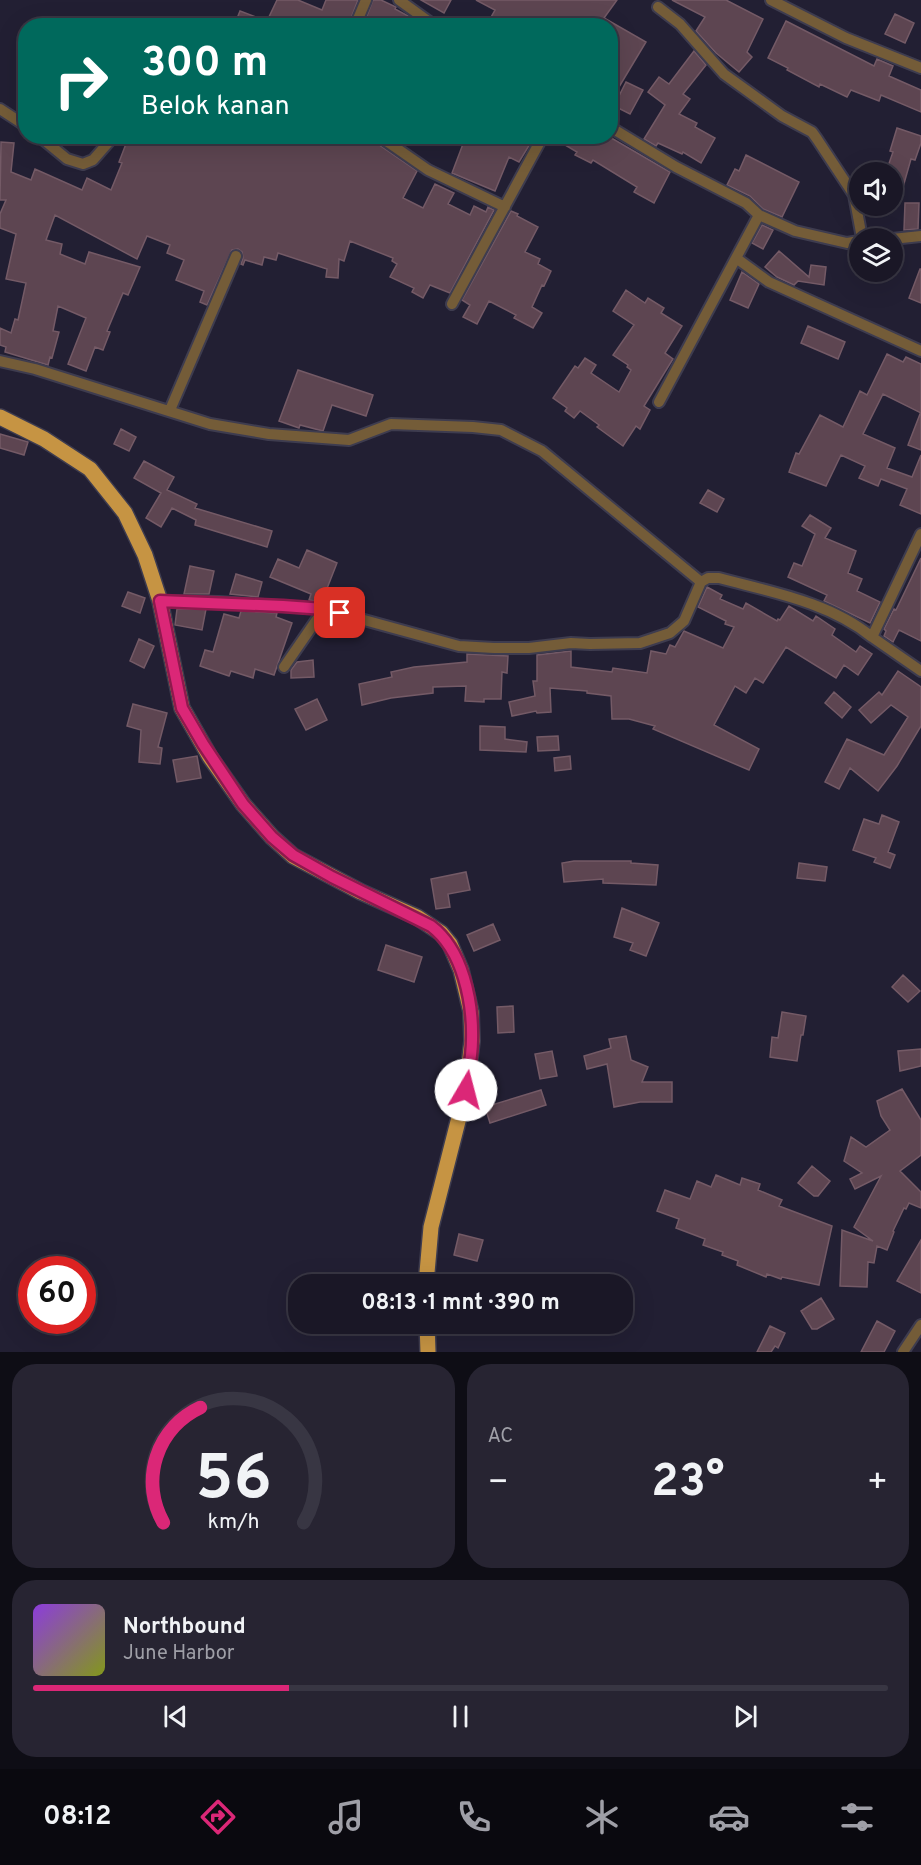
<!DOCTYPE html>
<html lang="id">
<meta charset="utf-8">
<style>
body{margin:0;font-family:Overpass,sans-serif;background:#272432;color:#f1f3f6;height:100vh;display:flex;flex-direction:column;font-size:22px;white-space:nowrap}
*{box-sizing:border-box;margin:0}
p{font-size:20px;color:#9f9fa7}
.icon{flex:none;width:33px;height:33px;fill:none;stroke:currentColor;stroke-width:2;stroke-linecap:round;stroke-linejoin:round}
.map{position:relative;height:1352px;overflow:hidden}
.side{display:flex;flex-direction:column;gap:12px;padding:12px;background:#0e0d15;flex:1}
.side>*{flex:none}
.guide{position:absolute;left:18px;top:18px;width:600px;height:126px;border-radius:24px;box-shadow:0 6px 24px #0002,0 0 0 2px #383643;background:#00695c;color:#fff;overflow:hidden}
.controls{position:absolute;left:849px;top:162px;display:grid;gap:12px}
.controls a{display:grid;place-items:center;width:54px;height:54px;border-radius:50%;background:#1a1726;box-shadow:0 6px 24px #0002,0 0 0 2px #383643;font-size:30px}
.speed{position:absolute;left:18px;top:1256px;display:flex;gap:12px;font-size:30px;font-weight:700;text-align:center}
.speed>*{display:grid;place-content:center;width:78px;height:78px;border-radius:50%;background:#1a1726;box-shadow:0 6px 24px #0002,0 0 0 2px #383643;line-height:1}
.speed .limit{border:9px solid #d22;background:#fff;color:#111}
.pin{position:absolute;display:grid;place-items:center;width:51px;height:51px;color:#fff;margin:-26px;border-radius:12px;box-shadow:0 3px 9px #0006}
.me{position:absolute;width:66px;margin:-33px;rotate:8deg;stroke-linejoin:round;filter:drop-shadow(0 0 4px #0008)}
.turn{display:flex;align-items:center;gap:21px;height:126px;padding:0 24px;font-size:27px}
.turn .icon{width:78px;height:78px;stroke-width:2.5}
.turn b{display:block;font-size:42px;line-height:51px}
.big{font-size:45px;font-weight:700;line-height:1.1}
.side .tile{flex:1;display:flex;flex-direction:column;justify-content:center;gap:9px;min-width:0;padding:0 21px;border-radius:24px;background:#272432}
.side .dial{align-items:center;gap:0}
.dial svg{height:156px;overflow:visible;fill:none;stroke:#383643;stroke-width:7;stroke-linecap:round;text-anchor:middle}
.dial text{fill:#f1f3f6;stroke:none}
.song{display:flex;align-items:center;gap:18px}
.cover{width:72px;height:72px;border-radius:9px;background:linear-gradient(135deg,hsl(270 70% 55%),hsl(70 70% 35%))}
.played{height:6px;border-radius:3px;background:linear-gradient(90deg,#db2777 30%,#383643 30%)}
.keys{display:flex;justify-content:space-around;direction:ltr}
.heat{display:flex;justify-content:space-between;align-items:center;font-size:33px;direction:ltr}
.side .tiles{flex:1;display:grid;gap:12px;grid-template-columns:1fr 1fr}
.tile:last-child{grid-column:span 2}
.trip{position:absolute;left:288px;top:1274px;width:345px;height:60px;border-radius:24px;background:#1a1726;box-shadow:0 6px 24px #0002,0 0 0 2px #383643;font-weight:700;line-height:60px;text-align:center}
.tabs{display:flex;height:96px;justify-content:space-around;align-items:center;background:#0a090f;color:#9f9fa7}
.tabs .icon{width:42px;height:42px}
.tabs .selected{color:#db2777}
.tabs b{font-size:27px;color:#f1f3f6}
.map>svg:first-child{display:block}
.building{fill:#5d4551;stroke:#745a66;stroke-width:1.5}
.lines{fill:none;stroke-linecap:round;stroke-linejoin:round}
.minor-casing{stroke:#3e3c4f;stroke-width:14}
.primary-casing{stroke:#3e3c4f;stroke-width:18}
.minor{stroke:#745c38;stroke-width:10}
.primary{stroke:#c69443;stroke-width:15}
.route-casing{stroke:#8e194d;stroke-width:15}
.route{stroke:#db2777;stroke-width:10}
</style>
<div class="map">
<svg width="921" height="1352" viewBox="0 0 921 1352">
<rect width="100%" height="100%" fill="#221f33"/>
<!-- building -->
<path class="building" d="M 277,0 L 298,0 L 322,10 L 326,0 L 358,0 L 348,26 L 234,26 L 240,11 L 267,21 Z
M 373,0 L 381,0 L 396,7 L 395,9 L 412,18 L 408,26 L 363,26 Z
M 421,0 L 451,0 L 444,13 Z
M 476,0 L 617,0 L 604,18 L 646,42 L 619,87 L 610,83 L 610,26 L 486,26 L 495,10 Z
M 672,0 L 726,0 L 763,19 L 747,52 L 752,57 L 739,72 L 716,53 L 696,31 L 705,17 Z
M 895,14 L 914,23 L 905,43 L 885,34 Z
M 786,21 L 874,66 L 877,59 L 893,66 L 889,76 L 921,90 L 921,112 L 881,95 L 879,101 L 851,90 L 847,97 L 820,84 L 819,87 L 787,70 L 788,68 L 768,58 Z
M 694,51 L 706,65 L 683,94 L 690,99 L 679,114 L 697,123 L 695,127 L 715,138 L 701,163 L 683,152 L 682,154 L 658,143 L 656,146 L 644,139 L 665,105 L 648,92 L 659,77 L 669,84 Z
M 626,82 L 643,90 L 630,114 L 614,106 Z
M 897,128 L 921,136 L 921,143 L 915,160 L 911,159 L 903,187 L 892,184 L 892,172 L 886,172 L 893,152 L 890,151 Z
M 129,136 L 217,136 L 248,142 L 249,136 L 372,136 L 375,142 L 417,171 L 403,198 L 423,208 L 435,184 L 454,193 L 448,204 L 470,215 L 474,206 L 486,212 L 488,207 L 494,210 L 450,293 L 430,285 L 423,298 L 412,292 L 414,288 L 390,277 L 397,264 L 392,261 L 393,258 L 350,241 L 344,261 L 339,259 L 338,278 L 326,277 L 327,269 L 278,253 L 276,260 L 264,257 L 262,265 L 245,260 L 243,265 L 241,264 L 243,258 L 242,252 L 238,249 L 232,250 L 207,305 L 200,302 L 204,291 L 176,280 L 184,260 L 167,253 L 170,245 L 147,236 L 137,259 L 55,215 L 46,240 L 62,244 L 60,254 L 85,264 L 89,252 L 140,267 L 128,295 L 123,293 L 107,331 L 110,332 L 103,350 L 95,347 L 86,371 L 68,364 L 86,318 L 58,306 L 53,331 L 59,332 L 52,358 L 50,357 L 48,365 L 5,352 L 6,347 L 0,345 L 0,328 L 11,333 L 15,319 L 18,320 L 26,283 L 6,279 L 16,234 L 0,228 L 0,214 L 6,200 L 0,200 L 1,142 L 14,143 L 11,172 L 31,180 L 35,169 L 82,190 L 87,178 L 111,190 L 122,163 L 119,162 Z
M 466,136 L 514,136 L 530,144 L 519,162 L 509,157 L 495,191 L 452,173 Z
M 550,136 L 608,136 L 670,172 L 654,203 L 634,192 L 637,187 L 593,160 L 591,163 L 575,155 L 577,152 Z
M 746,155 L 799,182 L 782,217 L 763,209 L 750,196 L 727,185 L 735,169 L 739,171 Z
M 905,203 L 919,203 L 918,229 L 904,230 Z
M 511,211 L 518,214 L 517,216 L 538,227 L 525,252 L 540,259 L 538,264 L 551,271 L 544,286 L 542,285 L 532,307 L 542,313 L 533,328 L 514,318 L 516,315 L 489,301 L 477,324 L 463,317 L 470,305 L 462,300 Z
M 762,225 L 773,230 L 763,249 L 752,243 Z
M 779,251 L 809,277 L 811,265 L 826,267 L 824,285 L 798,281 L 794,285 L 777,277 L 765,267 Z
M 920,269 L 921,269 L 921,303 L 909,298 Z
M 742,272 L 759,284 L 748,308 L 730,300 Z
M 626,290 L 645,303 L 648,298 L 664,308 L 661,313 L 682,326 L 665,353 L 673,359 L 644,406 L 650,410 L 640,429 L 636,426 L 623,446 L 597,427 L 599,425 L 580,411 L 574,418 L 565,411 L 567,408 L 553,398 L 575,366 L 578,368 L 585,358 L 596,365 L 591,373 L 619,392 L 631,370 L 627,367 L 628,365 L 613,355 L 634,325 L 613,311 Z
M 808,326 L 845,342 L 838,359 L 801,343 Z
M 887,354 L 903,362 L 906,357 L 921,364 L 921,413 L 883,394 L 863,434 L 895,448 L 887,468 L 912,477 L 921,455 L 921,514 L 900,505 L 907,489 L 881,479 L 878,486 L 859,478 L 865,466 L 841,455 L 826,486 L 789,472 L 796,453 L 799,454 L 820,415 L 843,427 L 860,391 L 867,395 Z
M 298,370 L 373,395 L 366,416 L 332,405 L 323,431 L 300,425 L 299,428 L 279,421 Z
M 920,414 L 921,414 L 921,450 L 908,445 Z
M 121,429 L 136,437 L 129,451 L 114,444 Z
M 0,434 L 28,442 L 24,455 L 0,448 Z
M 144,461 L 174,477 L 167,490 L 197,504 L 195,508 L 272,531 L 267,547 L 195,525 L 196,520 L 172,508 L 161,527 L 146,518 L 161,493 L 134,478 Z
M 708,490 L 724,499 L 717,512 L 700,503 Z
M 810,515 L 831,528 L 825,538 L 856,551 L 848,573 L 862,579 L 857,591 L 880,602 L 870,623 L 824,601 L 827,595 L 788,577 L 794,563 L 802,566 L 815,534 L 802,526 Z
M 307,550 L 337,563 L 326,591 L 340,596 L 337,605 L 309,600 L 311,594 L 270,577 L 278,559 L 299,568 Z
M 921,558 L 921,641 L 899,630 L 893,642 L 884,636 L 886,631 L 884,629 L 894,609 L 896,610 Z
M 190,566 L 214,571 L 209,594 L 184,594 Z
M 236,574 L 262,582 L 258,597 L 230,594 Z
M 707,587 L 722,595 L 720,599 L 743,609 L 746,603 L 777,621 L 778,619 L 780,620 L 789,606 L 813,621 L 816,616 L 835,629 L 832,635 L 856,652 L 860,646 L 872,654 L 858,675 L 844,665 L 836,678 L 786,647 L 763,683 L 755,678 L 746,693 L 735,686 L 714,725 L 759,749 L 749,770 L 653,729 L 655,726 L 629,719 L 612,719 L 611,696 L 587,693 L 587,691 L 550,688 L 551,712 L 537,713 L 536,711 L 512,716 L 509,702 L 535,696 L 533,681 L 537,681 L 537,655 L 571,651 L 571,667 L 612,672 L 613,668 L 647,673 L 651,651 L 666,654 L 670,645 L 675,647 L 684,631 L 723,648 L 734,627 L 725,624 L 726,621 L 698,607 Z
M 128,592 L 145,598 L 140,613 L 122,606 Z
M 177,609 L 206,609 L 202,630 L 175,625 Z
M 241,611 L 277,613 L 276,617 L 292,623 L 274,675 L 255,669 L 253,678 L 231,671 L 229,676 L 200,666 L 205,650 L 213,652 L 224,614 L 239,618 Z
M 139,639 L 154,646 L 144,668 L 130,661 Z
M 467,654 L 508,656 L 507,673 L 502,672 L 501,699 L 484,699 L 484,702 L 465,701 L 466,686 L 433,687 L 433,693 L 391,698 L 362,705 L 359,684 L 392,677 L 391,672 L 414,667 L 467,662 Z
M 313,660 L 314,677 L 291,678 L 291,670 L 297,662 Z
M 898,671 L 921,687 L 921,726 L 897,766 L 878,791 L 850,768 L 839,789 L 825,782 L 847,739 L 884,755 L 908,717 L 891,705 L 871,723 L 859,710 L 879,692 L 882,695 Z
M 834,692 L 851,707 L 842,718 L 825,703 Z
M 317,699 L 327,720 L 306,730 L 295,709 Z
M 133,704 L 167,713 L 158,747 L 162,748 L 160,764 L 139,762 L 141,730 L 127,726 Z
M 480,726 L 505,727 L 505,739 L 527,742 L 526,752 L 480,750 Z
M 558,736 L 559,750 L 538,751 L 537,737 Z
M 197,756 L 201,778 L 177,782 L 173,760 Z
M 570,756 L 571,769 L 555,771 L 554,758 Z
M 882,815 L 899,822 L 888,852 L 895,855 L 890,868 L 874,862 L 876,858 L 853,850 L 864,819 L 879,824 Z
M 574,861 L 631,861 L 631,863 L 658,865 L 656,885 L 603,883 L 603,879 L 564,882 L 562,863 Z
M 799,863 L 827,867 L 825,881 L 797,878 Z
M 466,872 L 470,890 L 448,894 L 450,907 L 436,909 L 431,879 Z
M 622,908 L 659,923 L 646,956 L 630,950 L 633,943 L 614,937 Z
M 493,924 L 500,940 L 474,951 L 467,935 Z
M 386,945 L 422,957 L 414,982 L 378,970 Z
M 903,975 L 920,991 L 908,1002 L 892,987 Z
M 513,1006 L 514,1032 L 498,1033 L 497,1007 Z
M 782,1012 L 806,1016 L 803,1035 L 801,1035 L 797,1061 L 770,1057 L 772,1037 L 778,1038 Z
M 626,1036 L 631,1060 L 648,1067 L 642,1082 L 672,1082 L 672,1102 L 640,1102 L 614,1107 L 607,1064 L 587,1069 L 584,1056 L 611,1048 L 609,1039 Z
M 921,1049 L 921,1066 L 900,1071 L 898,1051 Z
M 552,1051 L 557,1076 L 540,1079 L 535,1054 Z
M 902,1089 L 921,1120 L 921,1155 L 900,1171 L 921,1192 L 921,1208 L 909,1203 L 906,1209 L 904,1208 L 893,1231 L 894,1232 L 887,1250 L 877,1246 L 874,1263 L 868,1262 L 867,1287 L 840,1286 L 842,1230 L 873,1241 L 854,1227 L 881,1176 L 855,1189 L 850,1179 L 862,1173 L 844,1161 L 851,1137 L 866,1147 L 890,1130 L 881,1116 L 877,1101 Z
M 541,1090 L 546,1105 L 490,1123 L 485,1107 Z
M 812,1166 L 830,1181 L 818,1196 L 814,1196 L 798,1183 Z
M 716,1175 L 740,1185 L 742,1178 L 760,1184 L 758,1190 L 782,1200 L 779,1206 L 832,1226 L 819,1285 L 782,1277 L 781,1279 L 767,1274 L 766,1277 L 737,1265 L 738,1261 L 722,1255 L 723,1252 L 703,1245 L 705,1239 L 676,1228 L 679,1219 L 657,1211 L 665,1190 L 690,1199 L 697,1181 L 711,1187 Z
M 459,1234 L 483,1240 L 477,1261 L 454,1255 Z
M 921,1240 L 921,1293 L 897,1281 Z
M 821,1298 L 834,1319 L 817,1329 L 812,1329 L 801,1311 Z
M 877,1321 L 895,1331 L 884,1352 L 861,1352 Z
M 770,1326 L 785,1333 L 778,1348 L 775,1346 L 771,1352 L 757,1352 Z"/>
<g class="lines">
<!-- minor casing -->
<g class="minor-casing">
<path id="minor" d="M 399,0 L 435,26
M 771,0 L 846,38 L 921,68
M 658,7 L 680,24 L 724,74 L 782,116 L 812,132 L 817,139 L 854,195 L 862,238
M 355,26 L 366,0
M 0,109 L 26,126
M 610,127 L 676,167 L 746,203 L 759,215 L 795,231 L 847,243 L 860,241
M 39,136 L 67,159 L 83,164 L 93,160 L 114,136
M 379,136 L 428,170 L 505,207
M 892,239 L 921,236
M 736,258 L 769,282 L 921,351
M 452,304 L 543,136
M 0,361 L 35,369 L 210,424 L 269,434 L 349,440 L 391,424 L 473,427 L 501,430 L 542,451 L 701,582
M 659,402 L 759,215
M 170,410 L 236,256
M 160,601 L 219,602 L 324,609 L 459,646 L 494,648 L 529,648 L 571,643 L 590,644 L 640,643 L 670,633 L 684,621 L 701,582 L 708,578 L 719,578 C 771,592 829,602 872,637 L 921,534
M 872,637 L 921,671
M 284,667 L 324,609
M 903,1352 L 921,1325"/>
</g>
<!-- primary casing -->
<g class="primary-casing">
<path id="primary" d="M 0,417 L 44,439 L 90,469 L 125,513 L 145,555 L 160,601 L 182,708 L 210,757 L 243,804 L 272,837 L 293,856 L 361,892 L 417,917 L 441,933 L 450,944 L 461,970 L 471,1012 L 472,1041 L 466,1090 L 431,1227 L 426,1284
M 427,1323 L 428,1352"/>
</g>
<!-- minor -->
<use href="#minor" class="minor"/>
<!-- primary -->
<use href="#primary" class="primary"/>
</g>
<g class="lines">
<!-- route casing -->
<g class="route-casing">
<path id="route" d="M 340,613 L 324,609 L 283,606 L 160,601 L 182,708 L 203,744 L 243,804 L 272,837 L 293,855 L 332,877 L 431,926 C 463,950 473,1002 472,1040 C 472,1057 468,1074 466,1090"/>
</g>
<!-- route -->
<use href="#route" class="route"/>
</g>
</svg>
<div class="controls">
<a><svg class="icon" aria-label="sound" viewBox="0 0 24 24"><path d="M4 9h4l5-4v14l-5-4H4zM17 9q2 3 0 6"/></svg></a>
<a><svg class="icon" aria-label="layers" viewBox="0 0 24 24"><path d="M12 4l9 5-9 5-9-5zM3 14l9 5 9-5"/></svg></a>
</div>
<div class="speed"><div class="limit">60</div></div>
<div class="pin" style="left:340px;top:613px;background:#d93025"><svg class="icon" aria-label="arrive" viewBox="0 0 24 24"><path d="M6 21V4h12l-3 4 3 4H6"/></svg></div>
<svg class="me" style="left:466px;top:1090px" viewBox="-20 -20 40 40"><circle r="19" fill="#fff"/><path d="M0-13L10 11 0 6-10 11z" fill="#db2777"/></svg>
<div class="trip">08:13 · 1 mnt · 390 m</div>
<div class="guide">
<div class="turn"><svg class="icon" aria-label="right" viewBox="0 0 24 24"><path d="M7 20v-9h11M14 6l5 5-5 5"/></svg><div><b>300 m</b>Belok kanan</div></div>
</div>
</div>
<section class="side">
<div class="tiles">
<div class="tile dial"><svg viewBox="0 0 100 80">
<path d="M14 69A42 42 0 1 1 86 69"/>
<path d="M14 69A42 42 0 0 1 33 10" stroke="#db2777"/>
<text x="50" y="56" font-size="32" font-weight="700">56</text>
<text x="50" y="72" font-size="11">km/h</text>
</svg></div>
<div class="tile"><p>AC</p>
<div class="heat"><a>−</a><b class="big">23°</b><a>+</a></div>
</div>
<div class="tile">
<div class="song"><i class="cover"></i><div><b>Northbound</b><p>June Harbor</p></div></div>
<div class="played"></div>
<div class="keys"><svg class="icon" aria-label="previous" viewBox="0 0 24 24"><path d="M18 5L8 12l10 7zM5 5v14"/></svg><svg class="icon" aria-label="pause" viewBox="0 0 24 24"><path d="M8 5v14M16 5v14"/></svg><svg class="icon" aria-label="next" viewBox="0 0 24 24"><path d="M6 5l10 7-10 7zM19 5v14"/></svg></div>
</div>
</div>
</section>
<nav class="tabs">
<b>08:12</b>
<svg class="icon selected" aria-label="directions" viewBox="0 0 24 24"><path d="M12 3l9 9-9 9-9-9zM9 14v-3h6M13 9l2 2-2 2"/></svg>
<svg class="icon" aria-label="music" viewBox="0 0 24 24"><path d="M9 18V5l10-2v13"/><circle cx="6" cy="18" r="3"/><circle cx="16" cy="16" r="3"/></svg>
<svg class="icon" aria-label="phone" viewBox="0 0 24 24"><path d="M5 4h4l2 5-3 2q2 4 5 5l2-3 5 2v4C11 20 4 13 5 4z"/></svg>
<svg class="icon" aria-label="climate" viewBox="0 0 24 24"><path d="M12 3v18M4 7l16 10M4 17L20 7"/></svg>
<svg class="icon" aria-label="car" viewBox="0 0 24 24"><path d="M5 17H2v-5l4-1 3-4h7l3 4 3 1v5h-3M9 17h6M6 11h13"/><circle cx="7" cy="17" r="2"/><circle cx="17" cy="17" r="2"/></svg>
<svg class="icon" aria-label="filters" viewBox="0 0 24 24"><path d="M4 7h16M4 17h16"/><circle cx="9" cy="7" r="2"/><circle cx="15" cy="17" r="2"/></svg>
</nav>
